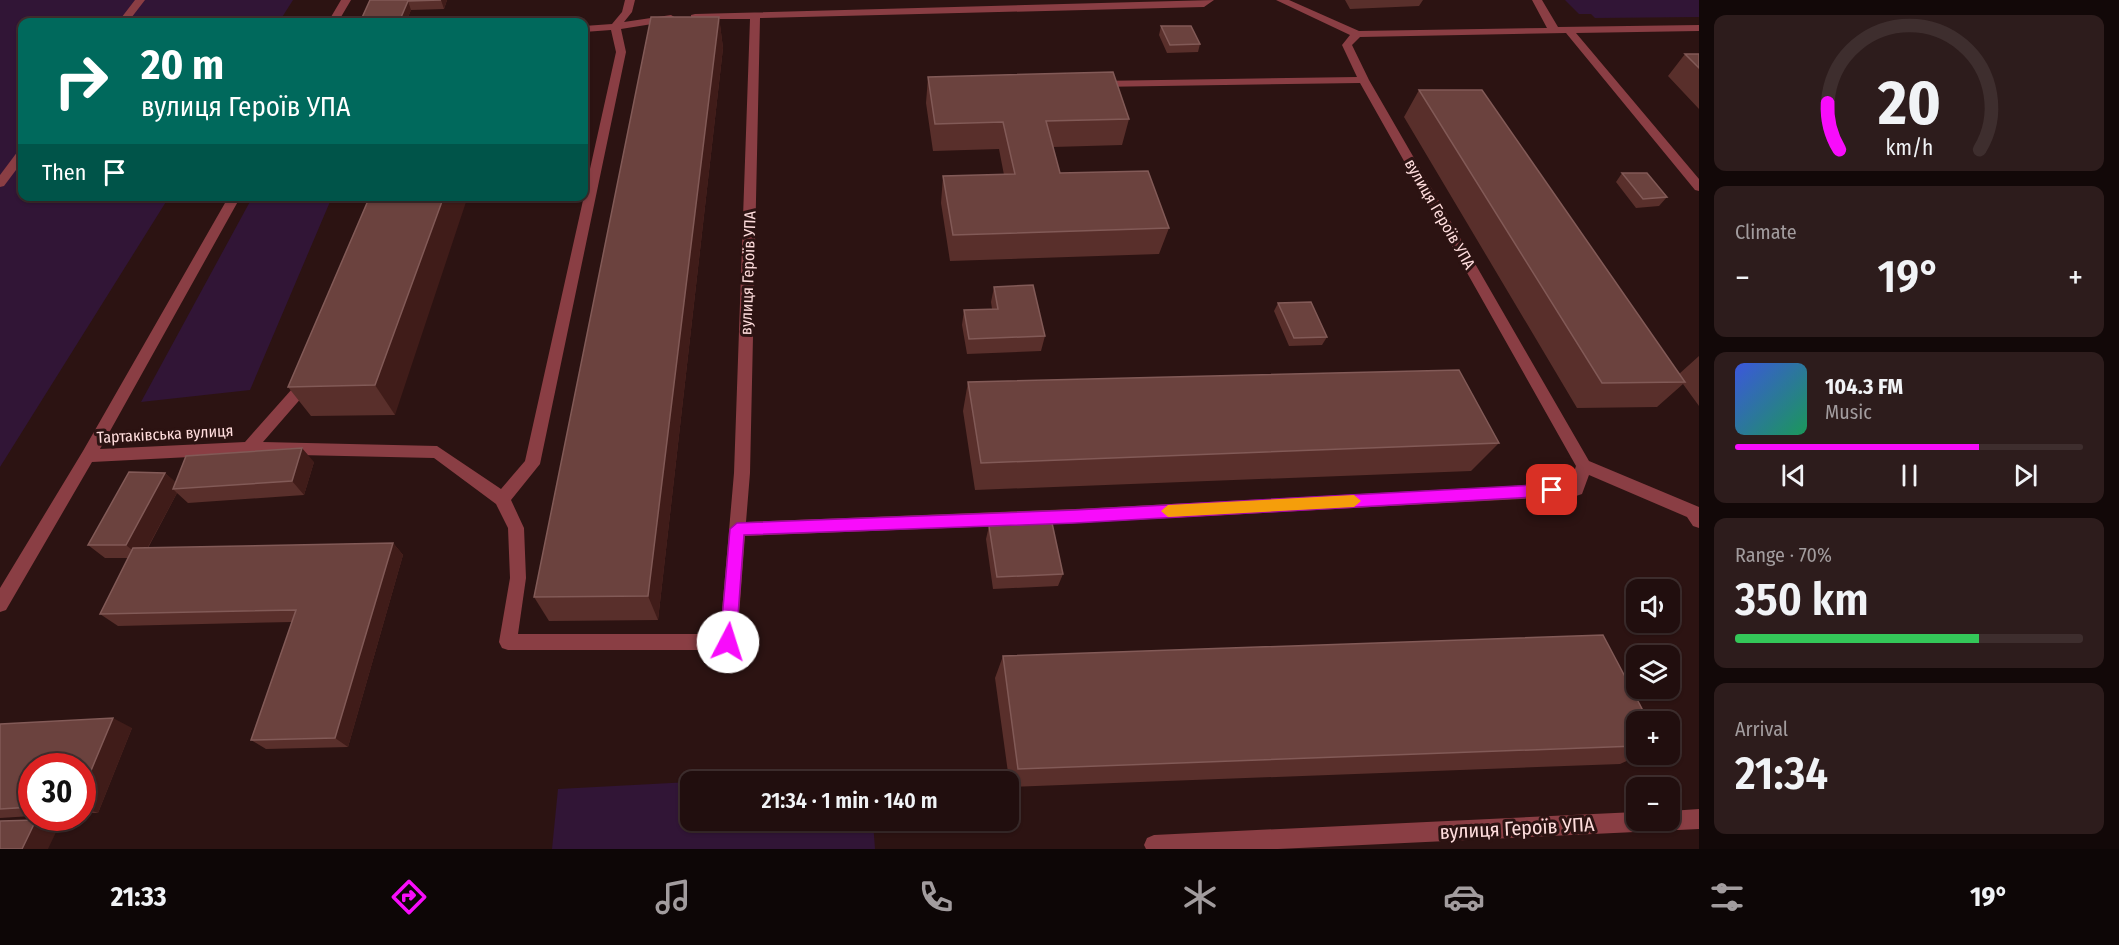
<!DOCTYPE html>
<meta charset="utf-8">
<style>
body{margin:0;font-family:"Fira Sans Condensed",sans-serif;background:#2d1c1c;color:#f1f3f6;height:100vh;display:flex;flex-direction:column;font-size:22px;white-space:nowrap}
*{box-sizing:border-box;margin:0}
p{font-size:20px;color:#a29c9e}
.icon{flex:none;width:33px;height:33px;fill:none;stroke:currentColor;stroke-width:2;stroke-linecap:round;stroke-linejoin:round}
.map{position:relative;flex:1;overflow:hidden}
.sheet{display:flex;flex-direction:column;gap:15px;padding:15px;background:#120808;width:420px}
.sheet>*{flex:none}
.top-card{position:absolute;left:18px;top:18px;width:570px;height:183px;border-radius:12px;box-shadow:0 2px 4px #0004,0 0 0 2px #3e2e2e;background:#00695c;color:#fff;overflow:hidden}
.fabs{position:absolute;left:1626px;top:579px;display:grid;gap:12px}
.fabs a{display:grid;place-items:center;width:54px;height:54px;border-radius:12px;background:#210e0e;box-shadow:0 2px 4px #0004,0 0 0 2px #3e2e2e;font-size:30px}
.speed{position:absolute;left:18px;top:753px;display:flex;gap:12px;font-size:30px;font-weight:700;text-align:center}
.speed>*{display:grid;place-content:center;width:78px;height:78px;border-radius:50%;background:#210e0e;box-shadow:0 2px 4px #0004,0 0 0 2px #3e2e2e;line-height:1}
.speed .limit{border:9px solid #d22;background:#fff;color:#111}
.pin{position:absolute;display:grid;place-items:center;width:51px;height:51px;color:#fff;margin:-26px;border-radius:12px;box-shadow:0 3px 9px #0006}
.me{position:absolute;width:66px;margin:-33px;rotate:5deg;stroke-linejoin:round;filter:drop-shadow(0 0 4px #0008)}
.turn{display:flex;align-items:center;gap:21px;height:126px;padding:0 24px;font-size:27px}
.turn .icon{width:78px;height:78px;stroke-width:2.5}
.turn b{display:block;font-size:42px;line-height:51px}
.then{display:flex;align-items:center;height:57px;padding:0 24px;background:#0003;gap:12px;font-size:22px}
.big{font-size:45px;font-weight:600;line-height:1.1}
.sheet .card{flex:1;display:flex;flex-direction:column;justify-content:center;gap:9px;min-width:0;padding:0 21px;border-radius:12px;background:#2d1c1c}
.sheet .dial{align-items:center;gap:0}
.dial svg{height:156px;overflow:visible;fill:none;stroke:#3e2e2e;stroke-width:7;stroke-linecap:round;text-anchor:middle}
.dial text{fill:#f1f3f6;stroke:none}
.song{display:flex;align-items:center;gap:18px}
.cover{width:72px;height:72px;border-radius:9px;background:linear-gradient(135deg,hsl(230 70% 55%),hsl(150 70% 35%))}
.played{height:6px;border-radius:3px;background:linear-gradient(90deg,#f80cfb 70%,#3e2e2e 70%)}
.keys{display:flex;justify-content:space-around;direction:ltr}
.heat{display:flex;justify-content:space-between;align-items:center;font-size:33px;direction:ltr}
.charge{height:9px;border-radius:4px;background:linear-gradient(90deg,#34c759 70%,#3e2e2e 0)}
.trip{position:absolute;left:680px;top:771px;width:339px;height:60px;border-radius:12px;background:#210e0e;box-shadow:0 2px 4px #0004,0 0 0 2px #3e2e2e;font-weight:600;line-height:60px;text-align:center}
.tabs{display:flex;height:96px;justify-content:space-around;align-items:center;background:#0d0606;color:#a29c9e}
.tabs .icon{width:42px;height:42px}
.tabs .current{color:#f80cfb}
.tabs b{font-size:27px;color:#f1f3f6}
main{display:flex;flex:1;min-height:0}
.map>svg:first-child{display:block}
.green{fill:#311536}
.lines{fill:none;stroke-linecap:round;stroke-linejoin:round}
.minor{fill:#8a3e44;fill-rule:evenodd}
.wall{fill:#592f2b}
.shaded-wall{fill:#401c19}
.building{fill:#6b423e;stroke:#825a57;stroke-width:1.5}
.route{fill:#f80cfb;stroke:#a108a3;stroke-width:1.5}
.slow{fill:#f59e0b}
.labels{text-anchor:middle;dominant-baseline:central;stroke-width:6;stroke-linejoin:round;paint-order:stroke}
.street-label{font-size:16px;fill:#fdd;stroke:#2c1312}
.near-street-label{font-size:20px;fill:#fdd;stroke:#2c1312}
</style>
<main>
<div class="map">
<svg width="1699" height="849" viewBox="0 0 1699 849">
<rect width="100%" height="100%" fill="#2c1312"/>
<!-- green -->
<path class="green" d="M 0,0 L 293,0 L 279,22 L 22,22 L 22,196 L 169,197 L 0,467 Z
M 1565,0 L 1699,0 L 1699,17 L 1595,18 L 1591,14 L 1579,14 Z
M 253,196 L 332,197 L 250,390 L 141,402 Z
M 871,772 L 871,781 L 692,781 Z
M 690,782 L 690,820 L 873,821 L 875,849 L 552,849 L 558,789 Z"/>
<g class="lines">
<!-- minor -->
<path class="minor" d="M 135,0 L 145,0 L 128,22 L 118,22 Z
M 341,0 L 351,0 L 338,22 L 328,22 Z
M 625,0 L 635,0 L 632,12 L 624,22 L 671,15 L 676,18 L 671,21 L 621,29 L 626,52 L 540,464 L 511,500 L 524,528 L 526,578 L 518,634 L 720,634 L 734,473 L 750,19 L 691,19 L 691,15 L 695,14 L 1214,0 L 1204,7 L 760,18 L 750,473 L 746,522 L 1075,509 L 1570,483 L 1576,466 L 1360,83 L 1097,87 L 1091,84 L 1097,81 L 1357,77 L 1342,45 L 1350,35 L 1276,0 L 1289,0 L 1359,31 L 1547,28 L 1532,0 L 1542,0 L 1558,27 L 1699,25 L 1699,31 L 1576,33 L 1699,179 L 1699,191 L 1695,190 L 1566,33 L 1360,37 L 1352,45 L 1369,80 L 1589,461 L 1699,507 L 1699,528 L 1693,526 L 1687,517 L 1589,475 L 1582,494 L 1576,496 L 1075,523 L 745,536 L 737,642 L 734,648 L 728,650 L 508,650 L 502,648 L 499,642 L 510,578 L 508,528 L 496,504 L 434,458 L 249,454 L 92,462 L 6,610 L 0,612 L 0,588 L 83,451 L 229,196 L 241,196 L 100,449 L 245,442 L 292,389 L 298,375 L 303,373 L 310,379 L 303,396 L 263,442 L 437,446 L 501,489 L 525,461 L 616,52 L 611,30 L 584,32 L 584,26 L 612,24 L 622,12 Z
M 22,150 L 22,162 L 4,186 L 0,187 L 0,175 L 18,151 Z
M 1699,809 L 1699,829 L 1278,849 L 1146,849 L 1144,845 L 1147,838 L 1154,835 L 1636,812 L 1636,820 L 1670,820 L 1670,811 Z"/>
</g>
<!-- wall -->
<path class="wall" d="M 370,0 L 447,0 L 444,9 L 411,10 L 406,22 L 360,22 Z
M 1345,0 L 1423,0 L 1419,6 L 1350,9 Z
M 719,17 L 723,48 L 658,620 L 549,621 L 534,597 Z
M 1161,26 L 1200,44 L 1198,52 L 1167,53 L 1159,35 Z
M 1685,54 L 1699,54 L 1699,109 L 1668,76 Z
M 928,77 L 1129,119 L 1122,145 L 1053,147 L 1060,173 L 1169,228 L 1159,254 L 950,261 L 941,203 L 943,176 L 1004,175 L 999,149 L 933,151 L 926,103 Z
M 1419,90 L 1679,374 L 1699,356 L 1699,406 L 1683,384 L 1657,407 L 1577,408 L 1404,117 Z
M 1622,173 L 1667,197 L 1659,206 L 1636,208 L 1616,182 Z
M 370,196 L 395,415 L 311,416 L 288,387 Z
M 994,287 L 1045,336 L 1041,351 L 967,354 L 962,325 L 964,310 L 992,309 L 991,302 Z
M 1278,303 L 1327,337 L 1322,345 L 1289,346 L 1274,311 Z
M 968,382 L 1499,443 L 1471,471 L 975,490 L 963,411 Z
M 314,462 L 304,495 L 188,503 L 177,493 L 148,548 L 393,543 L 403,555 L 348,747 L 266,749 L 251,740 L 292,622 L 118,626 L 100,614 L 128,558 L 105,558 L 88,545 L 165,473 L 176,483 Z
M 989,526 L 1063,574 L 1058,586 L 993,589 L 986,539 Z
M 1003,656 L 1636,722 L 1636,754 L 1642,754 L 1620,764 L 1010,787 L 995,678 Z
M 0,724 L 132,728 L 98,813 L 82,813 L 82,766 L 32,766 L 32,816 L 0,818 Z"/>
<!-- shaded-wall -->
<path class="shaded-wall" d="M 441,0 L 447,0 L 444,9 Z
M 408,1 L 411,10 L 406,22 L 399,22 Z
M 719,17 L 723,48 L 658,620 L 648,596 Z
M 444,196 L 468,196 L 395,415 L 375,385 Z
M 302,448 L 314,462 L 304,495 L 292,481 Z
M 165,473 L 180,486 L 173,489 L 177,493 L 142,558 L 126,545 Z
M 393,543 L 403,555 L 348,747 L 335,738 Z
M 113,718 L 132,728 L 98,813 L 82,807 L 82,792 Z
M 36,820 L 58,828 L 48,849 L 22,849 Z"/>
<!-- building -->
<path class="building" d="M 370,0 L 441,0 L 408,1 L 399,22 L 360,22 Z
M 651,17 L 719,17 L 648,596 L 534,597 Z
M 508,19 L 506,22 L 445,22 L 446,20 Z
M 1161,26 L 1191,26 L 1200,44 L 1170,45 Z
M 1685,54 L 1699,54 L 1699,68 Z
M 1113,72 L 1129,119 L 1046,121 L 1060,173 L 1148,171 L 1169,228 L 953,235 L 943,176 L 1015,174 L 1003,122 L 935,124 L 928,77 Z
M 1419,90 L 1482,90 L 1685,382 L 1602,383 Z
M 1622,173 L 1647,173 L 1667,197 L 1643,199 Z
M 370,196 L 444,196 L 375,385 L 288,387 Z
M 1033,285 L 1045,336 L 969,339 L 964,310 L 998,309 L 994,287 Z
M 1311,302 L 1327,337 L 1294,338 L 1278,303 Z
M 1459,370 L 1499,443 L 981,463 L 968,382 Z
M 302,448 L 292,481 L 173,489 L 186,456 Z
M 129,472 L 165,473 L 126,545 L 88,545 Z
M 1052,523 L 1063,574 L 997,577 L 989,526 Z
M 393,543 L 335,738 L 251,740 L 296,610 L 100,614 L 133,548 Z
M 1603,635 L 1649,722 L 1636,722 L 1636,746 L 1018,769 L 1003,656 Z
M 113,718 L 82,792 L 82,766 L 32,766 L 32,807 L 0,809 L 0,724 Z
M 36,820 L 22,849 L 0,849 L 0,821 Z"/>
<!-- route -->
<path class="route" d="M 1552,484 L 1559,490 L 1552,496 L 1075,523 L 744,535 L 736,642 L 734,647 L 728,649 L 722,647 L 720,642 L 730,529 L 737,523 L 1075,510 Z"/>
<!-- slow -->
<path class="slow" d="M 1354,495 L 1361,501 L 1354,507 L 1168,517 L 1161,511 L 1168,505 Z"/>
<g class="labels">
<!-- street labels -->
<g class="street-label">
<text transform="translate(1440 214) rotate(60)">вулиця Героїв УПА</text>
<text transform="translate(748 273) rotate(-88)">вулиця Героїв УПА</text>
<text transform="translate(165 434) rotate(-3)">Тартаківська вулиця</text>
</g>
<!-- near-street labels -->
<g class="near-street-label">
<text transform="translate(1517 828) rotate(-3)">вулиця Героїв УПА</text>
</g>
</g>
</svg>
<div class="fabs">
<a><svg class="icon" aria-label="sound" viewBox="0 0 24 24"><path d="M4 9h4l5-4v14l-5-4H4zM17 9q2 3 0 6"/></svg></a>
<a><svg class="icon" aria-label="layers" viewBox="0 0 24 24"><path d="M12 4l9 5-9 5-9-5zM3 14l9 5 9-5"/></svg></a>
<a>+</a>
<a>−</a>
</div>
<div class="speed"><div class="limit">30</div></div>
<div class="pin" style="left:1552px;top:490px;background:#d93025"><svg class="icon" aria-label="arrive" viewBox="0 0 24 24"><path d="M6 21V4h12l-3 4 3 4H6"/></svg></div>
<svg class="me" style="left:728px;top:642px" viewBox="-20 -20 40 40"><circle r="19" fill="#fff"/><path d="M0-13L10 11 0 6-10 11z" fill="#f80cfb"/></svg>
<div class="trip">21:34 · 1 min · 140 m</div>
<div class="top-card">
<div class="turn"><svg class="icon" aria-label="right" viewBox="0 0 24 24"><path d="M7 20v-9h11M14 6l5 5-5 5"/></svg><div><b>20 m</b>вулиця Героїв УПА</div></div>
<div class="then">Then<svg class="icon" aria-label="arrive" viewBox="0 0 24 24"><path d="M6 21V4h12l-3 4 3 4H6"/></svg></div>
</div>
</div>
<section class="sheet">
<div class="card dial"><svg viewBox="0 0 100 80">
<path d="M14 69A42 42 0 1 1 86 69"/>
<path d="M14 69A42 42 0 0 1 8 45" stroke="#f80cfb"/>
<text x="50" y="56" font-size="32" font-weight="700">20</text>
<text x="50" y="72" font-size="11">km/h</text>
</svg></div>
<div class="card"><p>Climate</p>
<div class="heat"><a>−</a><b class="big">19°</b><a>+</a></div>
</div>
<div class="card">
<div class="song"><i class="cover"></i><div><b>104.3 FM</b><p>Music</p></div></div>
<div class="played"></div>
<div class="keys"><svg class="icon" aria-label="previous" viewBox="0 0 24 24"><path d="M18 5L8 12l10 7zM5 5v14"/></svg><svg class="icon" aria-label="pause" viewBox="0 0 24 24"><path d="M8 5v14M16 5v14"/></svg><svg class="icon" aria-label="next" viewBox="0 0 24 24"><path d="M6 5l10 7-10 7zM19 5v14"/></svg></div>
</div>
<div class="card"><p>Range · 70%</p><b class="big">350 km</b><div class="charge"></div></div>
<div class="card"><p>Arrival</p><b class="big">21:34</b></div>
</section>
</main>
<nav class="tabs">
<b>21:33</b>
<svg class="icon current" aria-label="directions" viewBox="0 0 24 24"><path d="M12 3l9 9-9 9-9-9zM9 14v-3h6M13 9l2 2-2 2"/></svg>
<svg class="icon" aria-label="music" viewBox="0 0 24 24"><path d="M9 18V5l10-2v13"/><circle cx="6" cy="18" r="3"/><circle cx="16" cy="16" r="3"/></svg>
<svg class="icon" aria-label="phone" viewBox="0 0 24 24"><path d="M5 4h4l2 5-3 2q2 4 5 5l2-3 5 2v4C11 20 4 13 5 4z"/></svg>
<svg class="icon" aria-label="climate" viewBox="0 0 24 24"><path d="M12 3v18M4 7l16 10M4 17L20 7"/></svg>
<svg class="icon" aria-label="car" viewBox="0 0 24 24"><path d="M5 17H2v-5l4-1 3-4h7l3 4 3 1v5h-3M9 17h6M6 11h13"/><circle cx="7" cy="17" r="2"/><circle cx="17" cy="17" r="2"/></svg>
<svg class="icon" aria-label="filters" viewBox="0 0 24 24"><path d="M4 7h16M4 17h16"/><circle cx="9" cy="7" r="2"/><circle cx="15" cy="17" r="2"/></svg>
<b>19°</b>
</nav>
